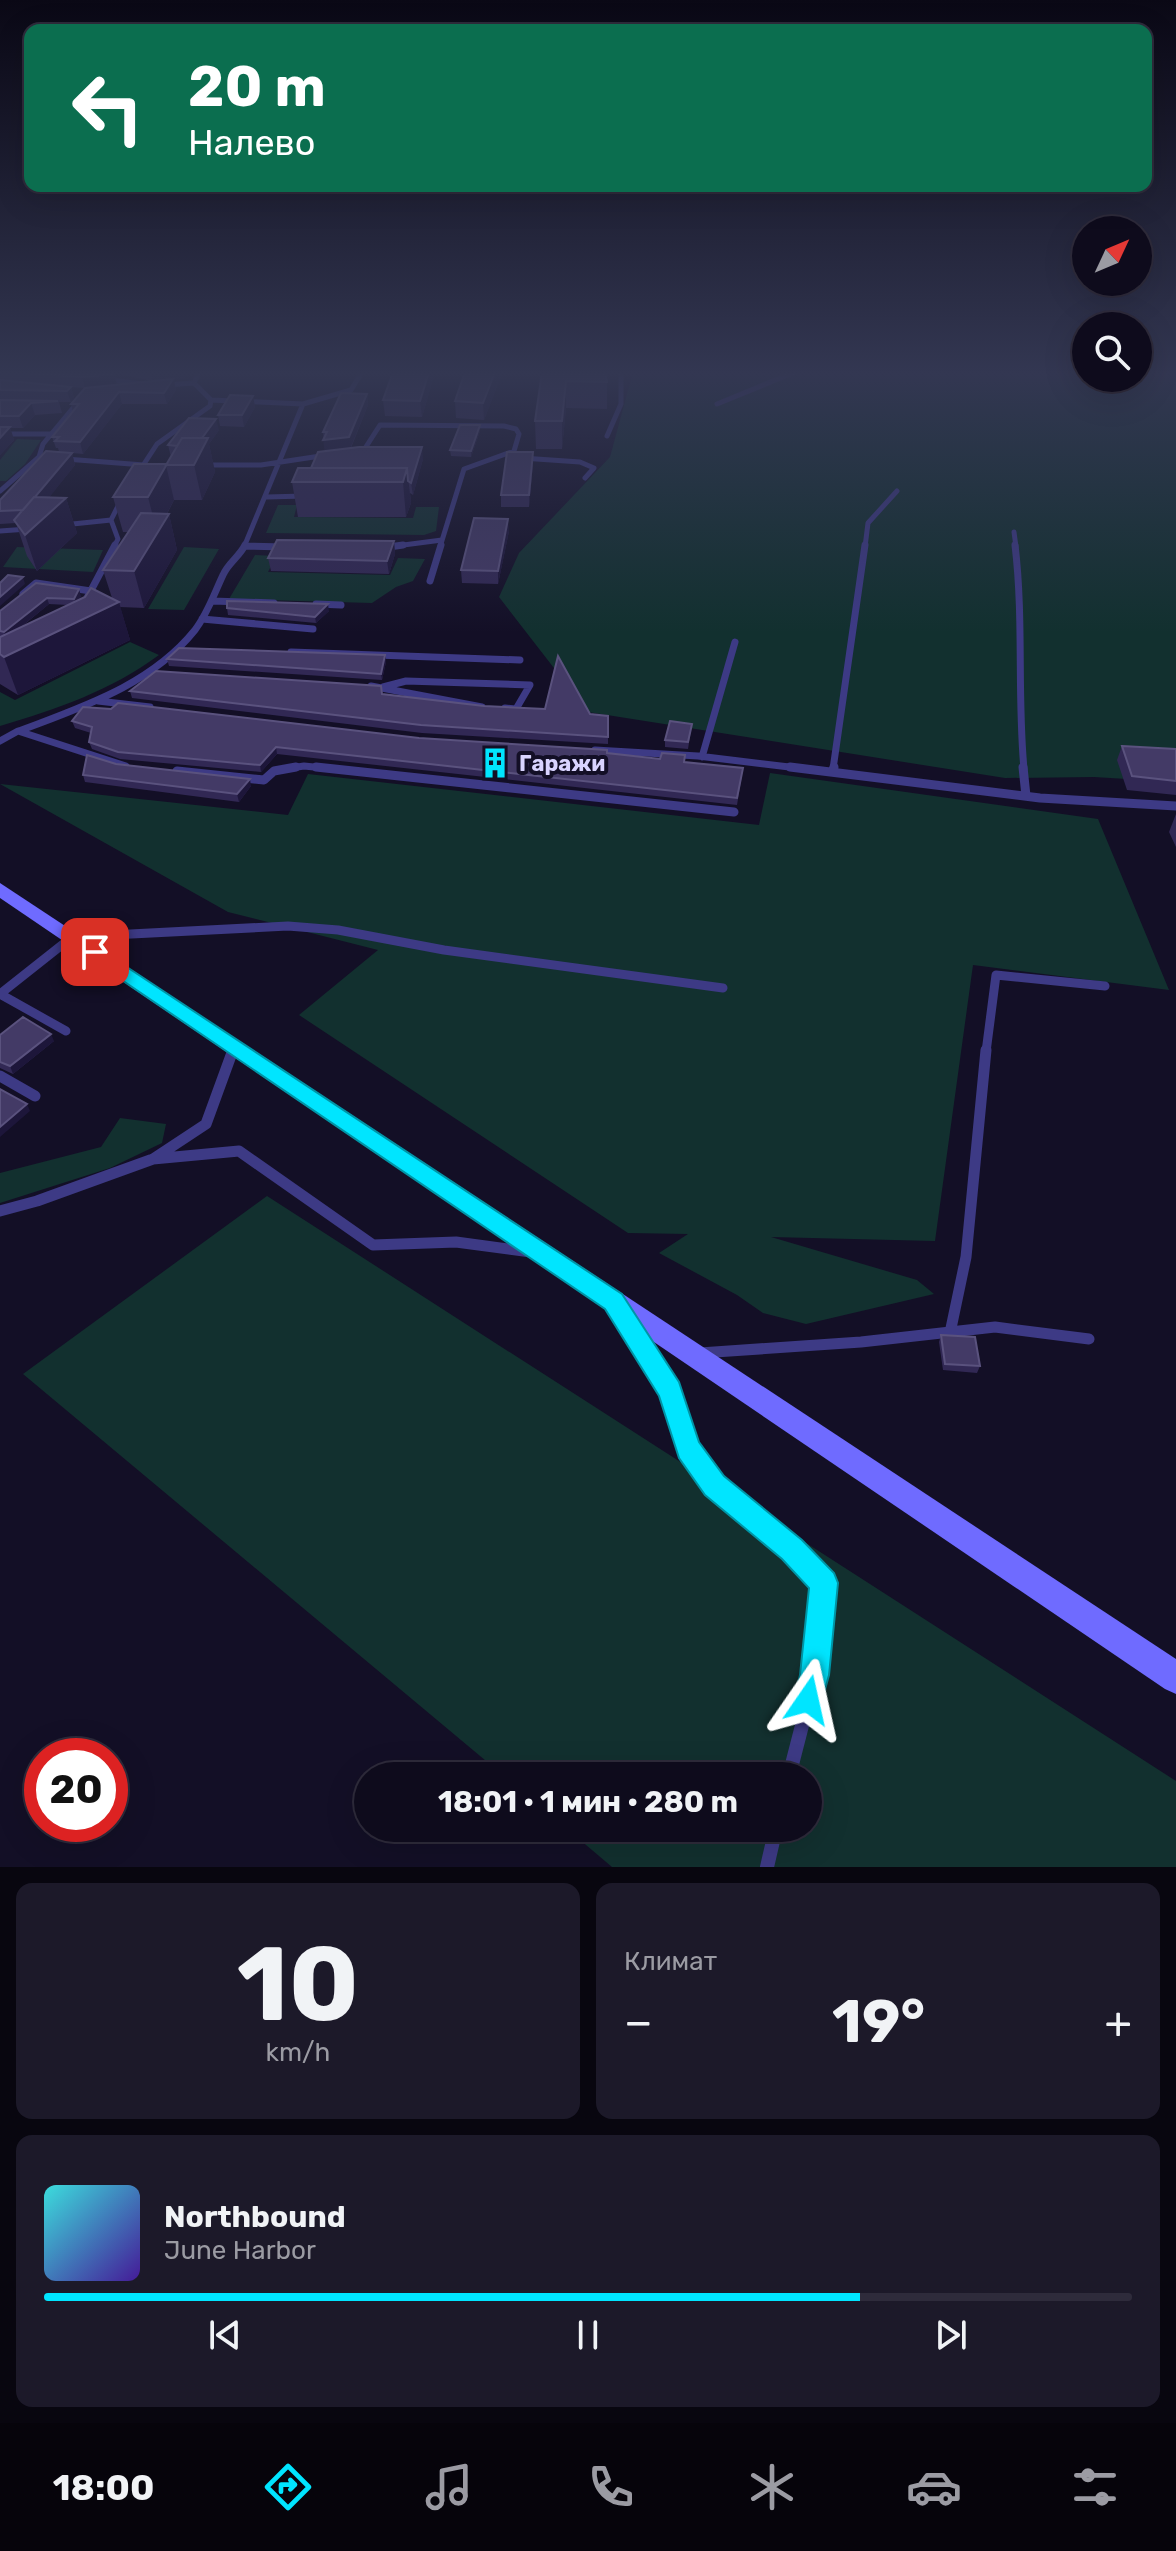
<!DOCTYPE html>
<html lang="ru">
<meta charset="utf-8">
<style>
body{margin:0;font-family:Rubik,sans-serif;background:#1c1929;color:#f1f3f6;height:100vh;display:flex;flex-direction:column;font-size:30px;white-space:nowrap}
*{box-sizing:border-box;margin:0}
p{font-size:26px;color:#9b9ba3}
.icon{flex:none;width:44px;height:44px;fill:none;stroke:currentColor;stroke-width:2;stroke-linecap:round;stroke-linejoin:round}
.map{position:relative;height:1867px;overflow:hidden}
.sheet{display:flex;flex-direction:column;gap:16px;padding:16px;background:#08060f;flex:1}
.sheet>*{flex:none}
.guide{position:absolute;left:24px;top:24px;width:1128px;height:168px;border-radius:16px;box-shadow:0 8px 32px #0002,0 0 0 2px #2e2b3b;background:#0b6e4f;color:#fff;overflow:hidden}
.needle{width:52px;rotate:46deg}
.fabs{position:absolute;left:1072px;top:216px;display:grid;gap:16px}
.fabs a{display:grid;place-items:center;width:80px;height:80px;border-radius:50%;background:#0e0b1c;box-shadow:0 8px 32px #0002,0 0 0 2px #2e2b3b;font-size:40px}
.speed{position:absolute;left:24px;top:1738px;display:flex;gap:16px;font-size:40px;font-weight:700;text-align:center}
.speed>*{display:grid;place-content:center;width:104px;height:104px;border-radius:50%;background:#0e0b1c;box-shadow:0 8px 32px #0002,0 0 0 2px #2e2b3b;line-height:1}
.speed .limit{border:12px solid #d22;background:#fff;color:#111}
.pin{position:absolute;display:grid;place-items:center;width:68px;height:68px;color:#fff;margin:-34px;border-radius:16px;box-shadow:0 4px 12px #0006}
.me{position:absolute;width:88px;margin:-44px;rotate:11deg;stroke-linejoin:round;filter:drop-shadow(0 0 6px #0008)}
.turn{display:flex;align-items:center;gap:28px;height:168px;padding:0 32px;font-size:36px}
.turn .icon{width:104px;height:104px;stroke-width:2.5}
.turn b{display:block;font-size:56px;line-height:68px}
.big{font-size:60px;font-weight:700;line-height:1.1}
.sheet .tile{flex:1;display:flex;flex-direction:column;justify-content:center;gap:12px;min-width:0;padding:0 28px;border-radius:16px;background:#1c1929}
.sheet .dial{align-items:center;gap:0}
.dial b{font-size:104px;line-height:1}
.song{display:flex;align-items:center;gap:24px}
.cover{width:96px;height:96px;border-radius:12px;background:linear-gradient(135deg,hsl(180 70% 55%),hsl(260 70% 35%))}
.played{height:8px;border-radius:4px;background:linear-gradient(90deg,#00e5ff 75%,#2e2b3b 75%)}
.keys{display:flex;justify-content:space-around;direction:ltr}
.heat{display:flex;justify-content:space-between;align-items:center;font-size:44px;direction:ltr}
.sheet .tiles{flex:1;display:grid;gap:16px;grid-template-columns:1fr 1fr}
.tile:last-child{grid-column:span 2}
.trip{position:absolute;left:354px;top:1762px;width:468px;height:80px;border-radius:40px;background:#0e0b1c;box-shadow:0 8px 32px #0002,0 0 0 2px #2e2b3b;font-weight:700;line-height:80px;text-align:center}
.menu{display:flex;height:128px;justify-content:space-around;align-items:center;background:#06040b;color:#9b9ba3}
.menu .icon{width:56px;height:56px}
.menu .on{color:#00e5ff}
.menu b{font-size:36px;color:#f1f3f6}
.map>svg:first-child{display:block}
.green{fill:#12302f}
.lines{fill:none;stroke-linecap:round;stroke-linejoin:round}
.lane-far4{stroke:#3d3a85;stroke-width:5}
.lane-far3{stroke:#3d3a85;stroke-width:7}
.lane-far2{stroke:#3d3a85;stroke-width:9}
.lane-far1{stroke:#3d3a85;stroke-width:11}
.lane{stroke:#3d3a85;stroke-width:14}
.secondary{fill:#6f6bff;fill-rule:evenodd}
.wall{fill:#312854;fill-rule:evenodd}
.shaded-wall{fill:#1d163a}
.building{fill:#433a66;stroke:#5a527e;stroke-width:2}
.route{fill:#00e5ff;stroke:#0095a6;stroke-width:2}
.labels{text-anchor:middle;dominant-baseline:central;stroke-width:8;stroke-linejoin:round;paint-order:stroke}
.poi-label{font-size:22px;font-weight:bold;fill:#d9d4ff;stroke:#130f26;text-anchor:start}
</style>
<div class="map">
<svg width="1176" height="1867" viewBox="0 0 1176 1867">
<rect width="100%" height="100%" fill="#130f26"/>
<!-- green -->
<path class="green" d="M 633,372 L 1086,372 L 1086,378 L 1138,378 L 1138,372 L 1176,372 L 1176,782 L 1094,777 L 1005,778 L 588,712 L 499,597 L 519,553 L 610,457 Z
M 17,439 L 41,440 L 25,464 L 6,481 L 0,481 L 0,460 Z
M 278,505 L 297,505 L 294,517 L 413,518 L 416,507 L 439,507 L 436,531 L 424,535 L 266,533 Z
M 17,547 L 103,550 L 93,572 L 3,567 Z
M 184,547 L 219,549 L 184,610 L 148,609 Z
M 255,555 L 276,556 L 268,572 L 390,575 L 398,558 L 425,559 L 413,581 L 396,587 L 372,603 L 229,599 Z
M 130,642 L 159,655 C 110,691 57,709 0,726 L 0,692 L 15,700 Z
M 770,773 L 1098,819 L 1169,990 L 973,965 L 935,1241 L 771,1237 L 917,1280 L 934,1294 L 806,1324 L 763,1313 L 737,1295 L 659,1253 L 688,1234 L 628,1233 L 299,1015 L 378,950 L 228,912 L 0,784 L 288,815 L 308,774 L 759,825 Z
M 120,1118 L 166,1124 L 162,1143 L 110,1168 L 0,1203 L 0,1173 L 101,1147 Z
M 267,1196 L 1176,1781 L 1176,1867 L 612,1867 L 566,1828 L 808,1828 L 808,1776 L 504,1776 L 23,1374 Z"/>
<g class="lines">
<!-- lane-far4 -->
<path class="lane-far4" d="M 104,379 L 149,385
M 165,385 L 194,383
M 211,400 L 303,404
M 717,404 L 795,372
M 0,434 L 50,434
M 607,436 L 621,404 L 621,372
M 362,453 L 380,425 L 504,426 L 516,429 L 519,434 L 514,451 L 464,469 L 440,547
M 39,457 L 144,465
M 522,458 L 580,462 L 594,468 L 585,478
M 203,465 L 261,465 L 327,455
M 142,467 L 157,444 L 210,406 L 211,400 L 194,383 L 199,372
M 0,491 L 39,457 L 43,444 L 78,402
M 267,497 L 304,496
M 63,525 L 111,520
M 0,531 L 28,529
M 1014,532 L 1016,547
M 245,546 L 284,547
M 114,547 L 118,539 L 111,520 L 121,500
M 244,547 L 303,404 L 351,390 L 362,372
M 388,547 L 442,540
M 865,547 L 868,523 L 897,491"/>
<!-- lane-far3 -->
<path class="lane-far3" d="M 1015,545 C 1024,620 1017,695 1024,769
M 245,546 L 284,547
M 382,548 L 403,545
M 430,581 L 441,545
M 23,594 L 36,583 L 91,591
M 87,598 L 115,545
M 213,601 L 274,603
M 316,604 L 341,605
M 202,619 L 313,629
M 291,652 L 520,660
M 371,686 L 482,707
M 383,687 L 406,681 L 530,685 L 516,709 L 505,708
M 98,701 L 150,707
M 19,731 C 82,707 151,685 195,630 C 208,613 214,594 223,575 C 228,563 240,556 245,545
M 0,741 L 18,731 L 126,766
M 595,750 L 698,756 L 806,769
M 702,757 L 735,642
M 284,769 L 304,766 L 334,769
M 833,769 L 865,545"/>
<!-- lane-far2 -->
<path class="lane-far2" d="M 316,767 L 734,812
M 790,767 L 1040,798 L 1176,806
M 1023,767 L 1026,796
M 177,771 L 264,780 L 274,771 L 296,767
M 833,772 L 834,767
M 0,994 L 72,937 L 288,926 L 338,930 L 444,950 L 723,988
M 0,994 L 66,1031
M 232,1052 L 234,1046
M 986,1052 L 996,975 L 1105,986"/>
<!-- lane-far1 -->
<path class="lane-far1" d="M 0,1076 L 35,1096
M 153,1159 L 239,1151 L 373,1245 L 456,1242 L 531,1252
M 0,1211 L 37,1201 L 153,1159 L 206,1124 L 233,1050
M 622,1314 L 670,1391 L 677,1411
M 950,1333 L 966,1257 L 986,1050
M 700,1353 L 861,1342 L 995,1327 L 1089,1339"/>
<!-- lane -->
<path class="lane" d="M 676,1409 L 689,1449 L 715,1486 L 792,1550 L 824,1583 L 815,1675 L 789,1776
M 767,1867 L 776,1828"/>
<!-- secondary -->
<path class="secondary" d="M 0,883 L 1176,1659 L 1176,1694 L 1165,1689 L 0,898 Z"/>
</g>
<!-- wall -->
<path class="wall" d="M 0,372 L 189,372 L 184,378 L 174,380 L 176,390 L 167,404 L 122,404 L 83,454 L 72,453 L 75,465 L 49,497 L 66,498 L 77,533 L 37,571 L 27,556 L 16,523 L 0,524 L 0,500 L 59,452 L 58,448 L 56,448 L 52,437 L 73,412 L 71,404 L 84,388 L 71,387 L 74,398 L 71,402 L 59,402 L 62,413 L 35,415 L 23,428 L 10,428 L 14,440 L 0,455 ZM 115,374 L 125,375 L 152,381 L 117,385 Z
M 393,372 L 435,372 L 422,417 L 385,416 L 383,400 Z
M 465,372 L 500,372 L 501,376 L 484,420 L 456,418 L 455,401 Z
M 542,372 L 607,382 L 607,409 L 566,408 L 562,449 L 536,449 L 535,421 Z
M 367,394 L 368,405 L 351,448 L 423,459 L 413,495 L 410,493 L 411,503 L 406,517 L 298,517 L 292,482 L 311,468 L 325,451 L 323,432 Z
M 253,396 L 255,407 L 244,427 L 220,426 L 218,415 Z
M 480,425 L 480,431 L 471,457 L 451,456 L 450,450 Z
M 219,430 L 209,444 L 215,472 L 202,500 L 174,500 L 167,514 L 169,514 L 177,550 L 144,608 L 120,607 L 130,640 L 18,695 L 0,684 L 0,611 L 36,583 L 81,596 L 79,600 L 112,598 L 103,570 L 128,532 L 123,532 L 113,497 L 167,464 L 171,457 L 168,445 ZM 49,604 L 68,605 L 20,628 Z
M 533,452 L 533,464 L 529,507 L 501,507 L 501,495 Z
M 509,531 L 498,584 L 462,583 L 461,570 Z
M 394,541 L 395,554 L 389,574 L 271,571 L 268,558 Z
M 227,608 L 329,611 L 316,623 L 228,615 Z
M 385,655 L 386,662 L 382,680 L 169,666 L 167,659 Z
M 130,691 L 382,694 L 484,706 L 608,716 L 608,744 L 422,733 L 132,698 Z
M 72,721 L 419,738 L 607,753 L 685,762 L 742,775 L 737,805 L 277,754 L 261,772 L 120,759 L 92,749 L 89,742 L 91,733 L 75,728 Z
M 692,724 L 688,749 L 665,747 L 665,740 Z
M 1122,746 L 1176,749 L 1176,795 L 1127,790 L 1117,760 Z
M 116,764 L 251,786 L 239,802 L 85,782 L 83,775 Z
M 1176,814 L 1176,847 L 1169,832 Z
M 0,1035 L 54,1041 L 13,1074 L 0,1068 Z
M 941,1335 L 980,1366 L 977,1373 L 943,1370 L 939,1342 Z"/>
<!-- shaded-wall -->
<path class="shaded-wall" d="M 151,372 L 189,372 L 184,378 L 174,380 L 176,390 L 167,404 L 164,393 L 153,382 Z
M 429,372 L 435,372 L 422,417 L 420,401 Z
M 495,372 L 500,372 L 501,376 L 484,420 L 483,403 Z
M 114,374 L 117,385 L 85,388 L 82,377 Z
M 566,381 L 566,408 L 562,449 L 562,421 Z
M 71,387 L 74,398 L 71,402 L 67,391 Z
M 119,392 L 122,404 L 83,454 L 80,442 Z
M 367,394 L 368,405 L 350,449 L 325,452 L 323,440 Z
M 253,396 L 255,407 L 244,427 L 242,415 Z
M 31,403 L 35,415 L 23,428 L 19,416 Z
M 216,419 L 219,430 L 209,444 L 215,472 L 202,500 L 194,465 L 196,446 Z
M 480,425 L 480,431 L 471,457 L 471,451 Z
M 10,427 L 14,440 L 0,455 L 0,438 Z
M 422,447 L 423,459 L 413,495 L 411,483 Z
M 533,452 L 533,464 L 529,507 L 529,495 Z
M 72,453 L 75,465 L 29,523 L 25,510 Z
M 166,465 L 174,500 L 157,532 L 148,497 Z
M 407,468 L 411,503 L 406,517 L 403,482 Z
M 66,498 L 77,533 L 37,571 L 25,535 Z
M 169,514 L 177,550 L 144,608 L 134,571 Z
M 508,519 L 509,531 L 498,584 L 498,571 Z
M 394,541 L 395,554 L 389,574 L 387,561 Z
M 23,577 L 25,584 L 0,606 L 0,597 Z
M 79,589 L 81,596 L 76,605 L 74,599 Z
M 47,598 L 49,604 L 6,639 L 4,632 Z
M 119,602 L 130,640 L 18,695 L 4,657 Z
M 328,604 L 329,611 L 316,623 L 315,617 Z
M 385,655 L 386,662 L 382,680 L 381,674 Z
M 276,747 L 277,754 L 261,772 L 260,765 Z
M 250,779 L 251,786 L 239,802 L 237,794 Z
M 51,1034 L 54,1041 L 13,1074 L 10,1066 Z
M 27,1104 L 30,1111 L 0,1137 L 0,1127 Z"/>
<!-- building -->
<path class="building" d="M 14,372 L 62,372 L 114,374 L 82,377 Z
M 393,372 L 429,372 L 420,401 L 383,400 Z
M 465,372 L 495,372 L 483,403 L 455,401 Z
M 542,372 L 605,372 L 607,382 L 566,381 L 562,421 L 535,421 Z
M 173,379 L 164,393 L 119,392 L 80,442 L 55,441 L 59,437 L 52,437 L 79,404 L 71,404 L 85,388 Z
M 0,380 L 71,387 L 67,391 L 0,390 Z
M 341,393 L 367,394 L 349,437 L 323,440 L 327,432 L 323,432 Z
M 230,395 L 253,396 L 242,415 L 218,415 Z
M 0,400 L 58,401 L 31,403 L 19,416 L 0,416 Z
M 189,418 L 216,419 L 202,438 L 182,438 L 177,446 L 168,445 Z
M 460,425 L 480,425 L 471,451 L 450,450 Z
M 0,427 L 10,427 L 0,438 Z
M 182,438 L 208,438 L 194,465 L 166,465 Z
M 359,447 L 422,447 L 411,483 L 408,481 L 407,468 L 311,468 L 318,452 Z
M 46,451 L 72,453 L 35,497 L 34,497 L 23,510 L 0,511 L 0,500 Z
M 507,452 L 533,452 L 529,495 L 501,495 Z
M 134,464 L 167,464 L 148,497 L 113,497 Z
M 298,468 L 407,468 L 403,482 L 292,482 Z
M 34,497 L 66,498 L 25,535 L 14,520 Z
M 141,513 L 169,514 L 134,571 L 103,570 Z
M 474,518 L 508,519 L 498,571 L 461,570 Z
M 277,540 L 394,541 L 387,561 L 268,558 Z
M 8,575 L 23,577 L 0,597 L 0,583 Z
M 36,583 L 79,589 L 74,599 L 47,598 L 4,632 L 0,631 L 0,611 Z
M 91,588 L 119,602 L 4,657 L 0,654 L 0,637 L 85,597 Z
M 227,601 L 328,604 L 315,617 L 227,608 Z
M 179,648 L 385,655 L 381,674 L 167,659 Z
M 558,656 L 590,714 L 608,716 L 608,737 L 421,725 L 130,691 L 156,671 L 381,686 L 382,694 L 484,706 L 545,709 Z
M 118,703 L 419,738 L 607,750 L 607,753 L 660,759 L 662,753 L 685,755 L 684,762 L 743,768 L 737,798 L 276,747 L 260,765 L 118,752 L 89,742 L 92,727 L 72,721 L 83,707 L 111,709 Z
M 670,721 L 692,724 L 688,742 L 665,740 Z
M 1122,746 L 1176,749 L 1176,781 L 1132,776 Z
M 87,755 L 116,764 L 250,779 L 237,794 L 83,775 Z
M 23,1017 L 51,1034 L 10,1066 L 0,1062 L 0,1035 Z
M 0,1089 L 27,1104 L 0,1127 Z
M 941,1335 L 975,1337 L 980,1366 L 945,1364 Z"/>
<!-- sky -->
<linearGradient id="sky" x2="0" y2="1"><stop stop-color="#0a0815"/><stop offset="0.59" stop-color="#333752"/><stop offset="1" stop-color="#333752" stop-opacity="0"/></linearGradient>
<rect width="1176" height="633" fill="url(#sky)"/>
<!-- route -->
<path class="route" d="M 95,946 L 622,1294 L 679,1382 L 699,1442 L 724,1476 L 802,1540 L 834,1573 L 838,1583 L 829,1675 L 819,1711 L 808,1715 L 798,1711 L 794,1700 L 800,1675 L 809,1588 L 782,1559 L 705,1495 L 679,1458 L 659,1396 L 605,1309 L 88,957 L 86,952 Z"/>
<!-- icons -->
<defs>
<g id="building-bare" transform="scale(2.4)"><path d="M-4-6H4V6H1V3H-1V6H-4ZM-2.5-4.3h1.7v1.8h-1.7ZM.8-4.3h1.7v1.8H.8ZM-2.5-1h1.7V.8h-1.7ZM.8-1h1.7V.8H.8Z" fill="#00e5ff" stroke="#130f26" stroke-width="2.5" paint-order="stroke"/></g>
</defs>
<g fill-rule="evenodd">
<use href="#building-bare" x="495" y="763"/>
</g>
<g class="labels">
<!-- poi labels -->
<g class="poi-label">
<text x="519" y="763">Гаражи</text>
</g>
</g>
</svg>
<div class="fabs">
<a><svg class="needle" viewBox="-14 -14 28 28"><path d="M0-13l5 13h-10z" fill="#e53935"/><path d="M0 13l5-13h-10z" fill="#9b9ba3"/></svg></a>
<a><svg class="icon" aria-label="search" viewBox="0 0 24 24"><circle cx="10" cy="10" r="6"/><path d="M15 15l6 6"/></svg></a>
</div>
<div class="speed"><div class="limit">20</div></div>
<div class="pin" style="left:95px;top:952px;background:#d93025"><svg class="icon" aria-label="arrive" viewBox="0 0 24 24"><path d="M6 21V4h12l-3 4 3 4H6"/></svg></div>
<svg class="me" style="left:808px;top:1700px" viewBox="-20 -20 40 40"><path d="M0-17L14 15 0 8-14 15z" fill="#00e5ff" stroke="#fff" stroke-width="4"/></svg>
<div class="trip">18:01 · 1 мин · 280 m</div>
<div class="guide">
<div class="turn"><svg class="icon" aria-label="left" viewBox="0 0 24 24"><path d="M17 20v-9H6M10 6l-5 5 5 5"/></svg><div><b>20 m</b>Налево</div></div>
</div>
</div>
<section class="sheet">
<div class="tiles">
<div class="tile dial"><b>10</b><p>km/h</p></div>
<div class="tile"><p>Климат</p>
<div class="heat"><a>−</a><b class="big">19°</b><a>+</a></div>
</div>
<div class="tile">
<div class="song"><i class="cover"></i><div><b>Northbound</b><p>June Harbor</p></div></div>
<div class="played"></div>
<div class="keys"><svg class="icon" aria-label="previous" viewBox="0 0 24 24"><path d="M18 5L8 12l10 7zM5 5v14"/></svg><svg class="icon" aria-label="pause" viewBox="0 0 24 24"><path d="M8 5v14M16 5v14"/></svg><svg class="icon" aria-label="next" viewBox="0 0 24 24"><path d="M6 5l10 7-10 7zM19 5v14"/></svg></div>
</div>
</div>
</section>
<nav class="menu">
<b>18:00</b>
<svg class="icon on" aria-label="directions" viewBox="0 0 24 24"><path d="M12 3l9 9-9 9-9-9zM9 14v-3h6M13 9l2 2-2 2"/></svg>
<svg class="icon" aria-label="music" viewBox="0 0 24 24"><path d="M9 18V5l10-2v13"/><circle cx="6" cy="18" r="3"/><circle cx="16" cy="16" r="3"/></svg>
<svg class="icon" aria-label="phone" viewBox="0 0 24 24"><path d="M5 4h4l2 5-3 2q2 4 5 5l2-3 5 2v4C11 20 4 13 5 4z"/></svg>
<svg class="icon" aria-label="climate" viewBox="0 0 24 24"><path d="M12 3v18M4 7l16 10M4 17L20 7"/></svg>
<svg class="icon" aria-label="car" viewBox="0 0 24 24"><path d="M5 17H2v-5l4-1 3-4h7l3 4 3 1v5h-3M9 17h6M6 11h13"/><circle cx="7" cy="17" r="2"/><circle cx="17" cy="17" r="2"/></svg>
<svg class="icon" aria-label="filters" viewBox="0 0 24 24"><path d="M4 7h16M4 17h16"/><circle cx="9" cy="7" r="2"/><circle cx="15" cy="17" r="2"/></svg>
</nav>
